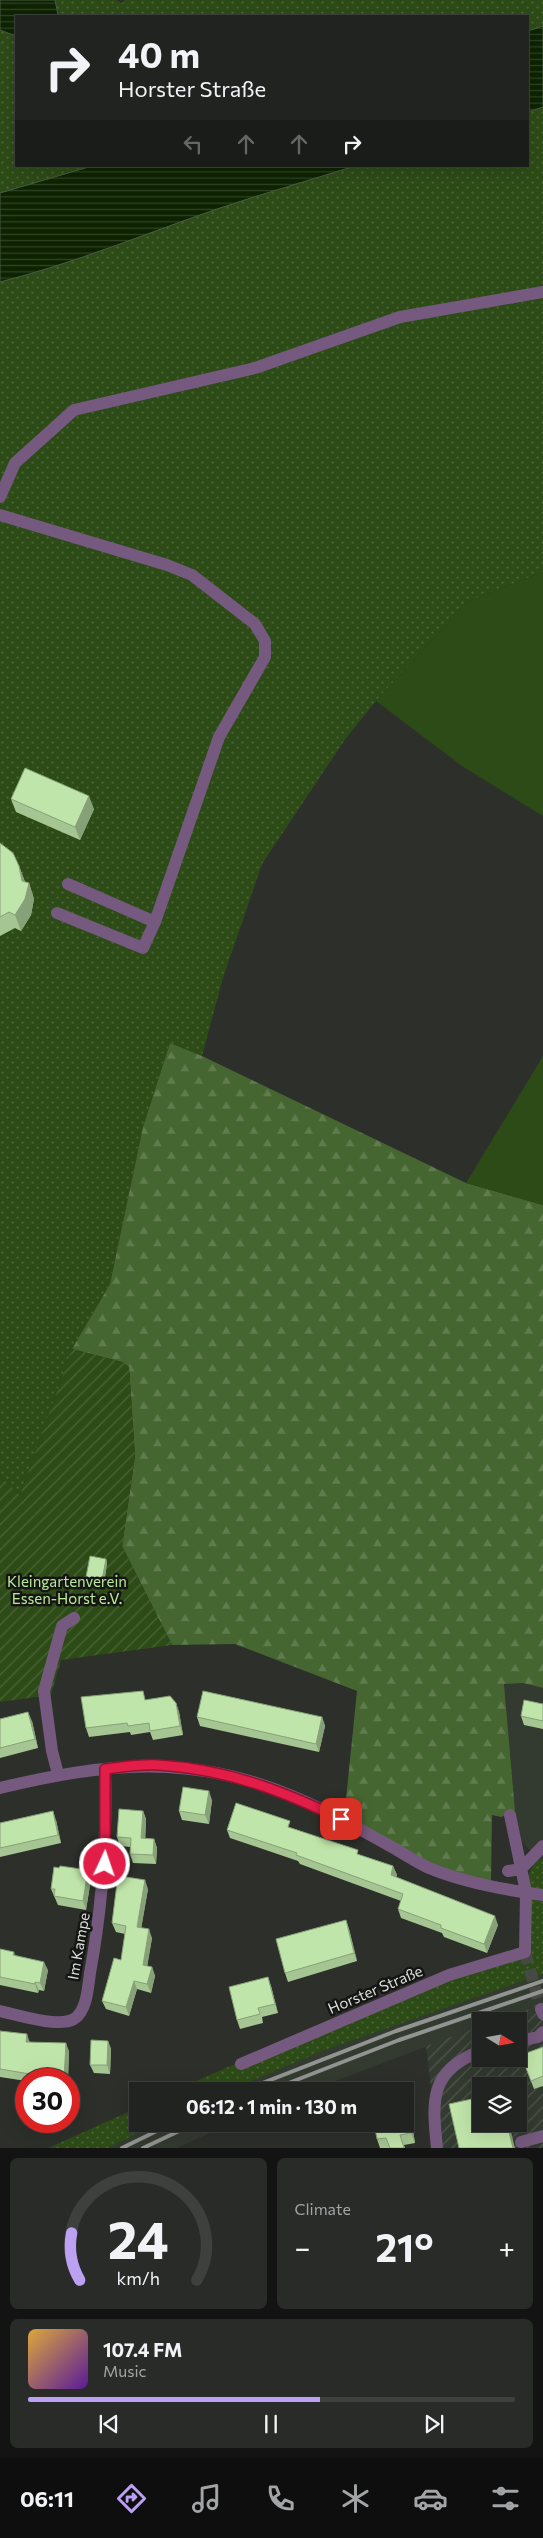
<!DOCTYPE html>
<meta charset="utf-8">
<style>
body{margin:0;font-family:Commissioner,sans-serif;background:#292b29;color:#f1f3f6;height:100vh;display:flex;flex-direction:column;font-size:19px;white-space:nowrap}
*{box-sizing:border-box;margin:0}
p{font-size:16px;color:#a2a4a5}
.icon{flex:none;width:28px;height:28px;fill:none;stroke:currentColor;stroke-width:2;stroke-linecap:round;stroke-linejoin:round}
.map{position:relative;height:2148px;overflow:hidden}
.panel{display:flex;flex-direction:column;gap:10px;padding:10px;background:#121312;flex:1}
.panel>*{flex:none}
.top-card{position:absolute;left:15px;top:15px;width:514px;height:152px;border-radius:0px;box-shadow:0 5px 20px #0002,0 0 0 1px #3e403e;background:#212320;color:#f1f3f6;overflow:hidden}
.needle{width:32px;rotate:101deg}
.controls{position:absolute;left:472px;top:2012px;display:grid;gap:10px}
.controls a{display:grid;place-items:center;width:55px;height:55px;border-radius:0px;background:#212320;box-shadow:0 5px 20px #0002,0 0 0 1px #3e403e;font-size:25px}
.speed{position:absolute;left:15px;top:2068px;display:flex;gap:10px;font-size:25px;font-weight:700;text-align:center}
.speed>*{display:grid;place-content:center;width:65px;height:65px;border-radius:50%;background:#212320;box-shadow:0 5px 20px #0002,0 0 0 1px #3e403e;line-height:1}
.speed .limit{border:8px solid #d22;background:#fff;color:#111}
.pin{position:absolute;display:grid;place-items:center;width:42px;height:42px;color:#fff;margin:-21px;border-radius:10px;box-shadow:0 2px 8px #0006}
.me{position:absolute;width:55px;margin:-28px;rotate:3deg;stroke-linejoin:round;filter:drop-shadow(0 0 4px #0008)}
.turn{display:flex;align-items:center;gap:18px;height:105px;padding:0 20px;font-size:22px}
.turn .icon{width:65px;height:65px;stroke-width:2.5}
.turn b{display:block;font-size:35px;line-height:42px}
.lanes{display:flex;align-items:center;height:48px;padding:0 20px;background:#0003;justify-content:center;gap:25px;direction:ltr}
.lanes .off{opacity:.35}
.big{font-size:38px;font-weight:700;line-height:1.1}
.panel .card{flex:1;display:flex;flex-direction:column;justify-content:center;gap:8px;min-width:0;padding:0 18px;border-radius:8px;background:#292b29}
.panel .dial{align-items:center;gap:0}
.dial svg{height:130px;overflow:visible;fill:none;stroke:#3e403e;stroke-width:7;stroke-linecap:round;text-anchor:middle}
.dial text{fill:#f1f3f6;stroke:none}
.song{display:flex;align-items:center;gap:15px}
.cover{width:60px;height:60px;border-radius:8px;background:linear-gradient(135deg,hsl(40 70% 55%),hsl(270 70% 35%))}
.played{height:5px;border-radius:2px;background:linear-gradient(90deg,#bca0f2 60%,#3e403e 60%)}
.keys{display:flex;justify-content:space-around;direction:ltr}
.heat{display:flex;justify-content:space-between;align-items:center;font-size:28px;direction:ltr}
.panel .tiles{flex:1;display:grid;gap:10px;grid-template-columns:1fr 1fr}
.card:last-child{grid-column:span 2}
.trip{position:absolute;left:129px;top:2082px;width:285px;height:50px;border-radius:0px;background:#212320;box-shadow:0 5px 20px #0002,0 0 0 1px #3e403e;font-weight:700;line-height:50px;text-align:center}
.tab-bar{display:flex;height:80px;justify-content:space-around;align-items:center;background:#0d0e0d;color:#a2a4a5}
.tab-bar .icon{width:35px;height:35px}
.tab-bar .active{color:#bca0f2}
.tab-bar b{font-size:22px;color:#f1f3f6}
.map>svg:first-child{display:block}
.built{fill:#333a30}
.industrial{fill:url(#industrial-furrows);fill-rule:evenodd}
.grass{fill:url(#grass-dots)}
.forest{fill:url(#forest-firs)}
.park{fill:#2d4b17}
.garden{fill:url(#garden-furrows)}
.water{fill:url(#water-rules);stroke:#4b5b42}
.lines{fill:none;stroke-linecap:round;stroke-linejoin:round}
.minor-tunnel{stroke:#474945;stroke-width:12;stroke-dasharray:12 6;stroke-linecap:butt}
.minor{stroke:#76597e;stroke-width:12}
.rail{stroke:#919490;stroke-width:4}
.wall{fill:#a5c592}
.shaded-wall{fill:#86a077}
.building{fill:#c0e5aa;stroke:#86a077}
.route-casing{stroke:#92132f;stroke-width:12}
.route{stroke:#e11d48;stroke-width:9}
.labels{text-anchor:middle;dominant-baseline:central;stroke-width:5;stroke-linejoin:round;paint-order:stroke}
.park-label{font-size:15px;fill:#b8e999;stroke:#151614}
.street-label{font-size:15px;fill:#dddfdc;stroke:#151614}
</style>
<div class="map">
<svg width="543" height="2148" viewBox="0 0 543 2148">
<defs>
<pattern id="industrial-furrows" width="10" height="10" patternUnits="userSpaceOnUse" patternTransform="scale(1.25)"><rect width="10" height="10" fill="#333a30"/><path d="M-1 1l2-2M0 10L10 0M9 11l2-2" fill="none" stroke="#50564d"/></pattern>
<pattern id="grass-dots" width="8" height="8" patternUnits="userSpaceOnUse" patternTransform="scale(1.25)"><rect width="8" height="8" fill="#2d4b17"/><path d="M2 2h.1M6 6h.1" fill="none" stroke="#4b6438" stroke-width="1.8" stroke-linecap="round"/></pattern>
<pattern id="forest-firs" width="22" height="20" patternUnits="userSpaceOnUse" patternTransform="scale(1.25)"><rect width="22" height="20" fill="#466631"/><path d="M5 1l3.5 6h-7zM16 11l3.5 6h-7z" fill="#607b4e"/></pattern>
<pattern id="garden-furrows" width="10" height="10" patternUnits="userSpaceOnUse" patternTransform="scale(1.25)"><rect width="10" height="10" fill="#2d4b17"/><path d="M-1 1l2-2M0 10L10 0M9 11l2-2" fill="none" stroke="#4b6438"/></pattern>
<pattern id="water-rules" width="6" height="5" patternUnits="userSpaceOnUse" patternTransform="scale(1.25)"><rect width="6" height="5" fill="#0d2300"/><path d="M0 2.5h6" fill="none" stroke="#304225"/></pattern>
</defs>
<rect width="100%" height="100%" fill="#2c2f2a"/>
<!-- built -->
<path class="built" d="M 504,1683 L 523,1683 L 543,1688 L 543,1860 L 537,1859 L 522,1841 L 515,1811 Z
M 543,1974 L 543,2004 L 495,2021 L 481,2021 L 481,2026 L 309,2091 L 228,2091 L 325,2050 Z
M 157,2124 L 230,2124 L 177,2148 L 108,2148 Z"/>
<!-- industrial -->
<path class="industrial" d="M 543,2004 L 543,2148 L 438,2148 L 426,2046 L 481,2026 L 481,2059 L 519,2059 L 519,2021 L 495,2021 ZM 481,2086 L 519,2086 L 519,2124 L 481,2124 Z"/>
<!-- grass -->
<path class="grass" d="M 55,0 L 116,0 L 122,3 L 125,0 L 543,0 L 543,572 L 467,602 L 376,701 L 346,738 L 262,864 L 223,978 L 202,1056 L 170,1043 L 143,1127 L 110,1284 L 72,1349 L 20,1495 L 0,1476 L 0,30 L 16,36 L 16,166 L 528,166 L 528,16 L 58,16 Z
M 537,1859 L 543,1860 L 543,1974 L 325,2050 L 228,2091 L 174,2091 C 289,2040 406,1990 526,1953 C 523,1918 516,1890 537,1859 Z
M 137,2108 L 138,2124 L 157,2124 L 108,2148 L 48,2148 Z"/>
<!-- forest -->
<path class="forest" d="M 170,1043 L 202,1056 L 466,1183 L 543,1205 L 543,1688 L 523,1683 L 504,1684 L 515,1811 L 501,1817 L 492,1815 L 491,1882 L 430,1867 L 344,1819 L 357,1691 L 235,1644 L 172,1645 L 122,1546 L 135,1456 L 129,1367 L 122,1362 L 72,1349 L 110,1284 L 143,1127 Z"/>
<!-- park -->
<path class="park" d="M 543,572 L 543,816 L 462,766 L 376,701 L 467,602 Z
M 543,1056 L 543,1205 L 466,1183 Z"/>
<!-- garden -->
<path class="garden" d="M 72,1349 L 122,1362 L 129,1367 L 135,1456 L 122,1546 L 172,1645 L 61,1660 L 51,1695 L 0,1702 L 0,1476 L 20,1495 Z"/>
<!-- water -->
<path class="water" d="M 0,0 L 55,0 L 58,15 L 16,16 L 16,36 L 0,30 Z
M 543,26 L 543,107 L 528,112 L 528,31 Z
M 92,166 L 355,166 C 310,180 265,193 220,208 C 147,233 75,263 0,282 L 0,193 Z"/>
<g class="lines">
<!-- minor-tunnel -->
<path class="minor-tunnel" d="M 525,1952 L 541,2009"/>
<!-- minor -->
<path class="minor" d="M 0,497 L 15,463 L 74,410 L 255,368 L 400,317 L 543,292
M 0,515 L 167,565 L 192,575 L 255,624 L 265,641 L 265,657 L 219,737 L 155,922 L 143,948 L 57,913
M 68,884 L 155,922
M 58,1774 L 52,1751 L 44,1691 L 62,1626 L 74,1618
M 0,1788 C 105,1763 189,1753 292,1796 C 326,1810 358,1828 390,1846 C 403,1853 416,1862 429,1868 C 465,1883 505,1890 543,1895
M 508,1871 L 521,1869 L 543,1846
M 541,2009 L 543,2014
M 0,2011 C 18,2015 58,2028 74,2019 C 87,2011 88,1987 90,1973 C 103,1903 107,1839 105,1769
M 519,2041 L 538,2037 L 543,2032
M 241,2064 L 449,1975 L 525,1952 L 526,1892 L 510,1815
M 521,2142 L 543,2136
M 437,2148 C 432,2101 429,2070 481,2051"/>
<!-- rail -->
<path class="rail" d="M 242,2091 L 396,2031 L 543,1981
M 268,2091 L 399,2040 L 543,1991
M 122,2148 L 171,2124
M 143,2148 L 194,2124"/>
</g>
<!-- wall -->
<path class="wall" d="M 11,799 L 94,809 L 80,840 L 16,812 Z
M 0,843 L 19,866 L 25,882 L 29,883 L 34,899 L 31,915 L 21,931 L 15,928 L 0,936 Z
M 106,1559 L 107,1563 L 104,1584 L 88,1582 L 86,1577 Z
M 147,1700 L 176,1703 L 179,1712 L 183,1735 L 153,1740 L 150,1732 L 131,1735 L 130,1732 L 89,1737 L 86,1728 Z
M 543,1704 L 543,1729 L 524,1725 L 521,1716 Z
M 197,1717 L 322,1717 L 325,1726 L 319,1752 L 200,1726 Z
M 0,1719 L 32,1721 L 38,1748 L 0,1758 Z
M 212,1800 L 209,1824 L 182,1820 L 179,1811 Z
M 143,1811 L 146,1819 L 145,1839 L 154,1839 L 157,1848 L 156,1864 L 133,1863 L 130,1854 L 130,1847 L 120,1846 L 117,1837 Z
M 56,1820 L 61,1843 L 0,1857 L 0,1823 Z
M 292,1828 L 360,1855 L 393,1866 L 397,1875 L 396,1877 L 498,1925 L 487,1953 L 444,1937 L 442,1933 L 401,1918 L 398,1909 L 401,1901 L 300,1864 L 298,1861 L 230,1838 L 227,1830 Z
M 59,1868 L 88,1870 L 91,1879 L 86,1910 L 58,1905 L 51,1889 Z
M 148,1889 L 141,1928 L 152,1938 L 147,1966 L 152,1967 L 155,1976 L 151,1993 L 137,1989 L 129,2016 L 106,2009 L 102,2001 L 121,1960 L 125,1934 L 116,1932 L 112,1923 Z
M 346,1920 L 349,1929 L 357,1961 L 288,1982 L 285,1973 Z
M 0,1949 L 14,1952 L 15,1956 L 48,1970 L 44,1991 L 39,1990 L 38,1993 L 0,1985 Z
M 271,1986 L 278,2013 L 262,2017 L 263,2023 L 240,2029 L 237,2020 Z
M 0,2031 L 30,2042 L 69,2051 L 68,2079 L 26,2079 L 26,2081 L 0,2077 Z
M 108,2041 L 111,2049 L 110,2074 L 94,2073 L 90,2065 Z
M 543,2047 L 543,2086 L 534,2089 L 521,2055 Z
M 411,2118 L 415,2143 L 404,2145 L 405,2148 L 380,2148 L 377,2139 Z"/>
<!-- shaded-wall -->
<path class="shaded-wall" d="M 89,796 L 94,809 L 80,840 L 75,827 Z
M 19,866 L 25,882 L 29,883 L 34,899 L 31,915 L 21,931 L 15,915 L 22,881 Z
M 106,1559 L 107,1563 L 104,1584 L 102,1580 Z
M 176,1703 L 179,1712 L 183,1735 L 180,1726 Z
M 28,1712 L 32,1721 L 38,1748 L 35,1739 Z
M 322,1717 L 325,1726 L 319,1752 L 316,1744 Z
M 209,1791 L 212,1800 L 209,1824 L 205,1815 Z
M 53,1811 L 56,1820 L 61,1843 L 58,1835 Z
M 143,1811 L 146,1819 L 145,1847 L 141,1838 Z
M 154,1839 L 157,1848 L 156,1864 L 153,1855 Z
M 393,1866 L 397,1875 L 394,1884 L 391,1875 Z
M 88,1870 L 91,1879 L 86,1910 L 83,1901 Z
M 145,1880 L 148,1889 L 140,1936 L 137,1927 Z
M 495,1916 L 498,1925 L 487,1953 L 484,1944 Z
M 346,1920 L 349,1929 L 357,1961 L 354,1953 Z
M 149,1929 L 152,1938 L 146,1974 L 143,1965 Z
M 44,1962 L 48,1970 L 44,1991 L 40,1983 Z
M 152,1967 L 155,1976 L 151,1993 L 147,1984 Z
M 268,1977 L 271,1986 L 278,2013 L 275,2004 Z
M 134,1981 L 137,1989 L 129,2016 L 126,2007 Z
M 35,1982 L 39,1990 L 38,1993 L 35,1984 Z
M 27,2034 L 30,2043 L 26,2042 Z
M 108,2041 L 111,2049 L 110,2074 L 107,2065 Z
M 66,2043 L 69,2051 L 68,2079 L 64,2079 Z
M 407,2108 L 411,2118 L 415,2143 L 411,2133 Z
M 507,2124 L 509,2124 L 515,2148 L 513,2148 Z"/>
<!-- building -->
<path class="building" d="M 25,768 L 89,796 L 75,827 L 11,799 Z
M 0,843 L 13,853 L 19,866 L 22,881 L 29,883 L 25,899 L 15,915 L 9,912 L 0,917 Z
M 90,1556 L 106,1559 L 102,1580 L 86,1577 Z
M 143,1691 L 145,1700 L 170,1696 L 176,1703 L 180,1726 L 150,1731 L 149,1723 L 128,1726 L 127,1723 L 86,1728 L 81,1697 Z
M 203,1691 L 322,1717 L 316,1744 L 197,1717 Z
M 524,1700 L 543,1704 L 543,1721 L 521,1716 Z
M 28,1712 L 35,1739 L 0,1748 L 0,1719 Z
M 183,1787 L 209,1791 L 205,1815 L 179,1811 Z
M 236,1803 L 290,1821 L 288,1827 L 358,1850 L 357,1854 L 393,1866 L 391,1875 L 495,1916 L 484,1944 L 441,1928 L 441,1925 L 398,1909 L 403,1894 L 296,1855 L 297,1853 L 227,1830 Z
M 119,1809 L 143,1811 L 141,1838 L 154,1839 L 153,1855 L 130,1854 L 131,1838 L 117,1837 Z
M 53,1811 L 58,1835 L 0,1848 L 0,1823 Z
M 60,1866 L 88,1870 L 83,1901 L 54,1896 L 55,1889 L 51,1889 L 54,1867 L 59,1868 Z
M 120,1876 L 145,1880 L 137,1927 L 149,1929 L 143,1965 L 152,1967 L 147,1984 L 134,1981 L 126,2007 L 102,2001 L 114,1958 L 121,1960 L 126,1926 L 112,1923 L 117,1883 L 119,1883 Z
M 346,1920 L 354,1953 L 285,1973 L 276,1939 Z
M 0,1949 L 14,1952 L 13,1955 L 44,1962 L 40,1983 L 35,1982 L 35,1984 L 0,1977 Z
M 268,1977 L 275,2004 L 258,2008 L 260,2014 L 237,2020 L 229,1987 Z
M 0,2031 L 27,2034 L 26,2042 L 66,2043 L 64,2079 L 47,2079 L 48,2077 L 0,2069 Z
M 91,2040 L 108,2041 L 107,2065 L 90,2065 Z
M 543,2047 L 543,2076 L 531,2081 L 521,2055 Z
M 481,2097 L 481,2124 L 507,2124 L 513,2148 L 459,2148 L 449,2104 Z
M 407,2108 L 411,2133 L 400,2135 L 404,2148 L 390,2148 L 386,2138 L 377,2139 L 374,2124 L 405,2124 L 405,2109 Z"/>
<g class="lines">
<!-- route casing -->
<g class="route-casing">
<path id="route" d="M 105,1864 L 105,1769 C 122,1767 141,1764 158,1765 C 226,1769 281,1790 341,1819"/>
</g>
<!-- route -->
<use href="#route" class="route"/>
</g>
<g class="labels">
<!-- park labels -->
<g class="park-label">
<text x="67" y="1581">Kleingartenverein<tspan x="67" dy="17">Essen-Horst e.V.</tspan></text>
</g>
<!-- street labels -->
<g class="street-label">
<text transform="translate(78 1946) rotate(-80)">Im Kampe</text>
<text transform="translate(375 1989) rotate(-23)">Horster Straße</text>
</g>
</g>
</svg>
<div class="controls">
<a><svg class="needle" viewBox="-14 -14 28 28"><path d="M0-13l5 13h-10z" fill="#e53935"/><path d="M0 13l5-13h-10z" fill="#a2a4a5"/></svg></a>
<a><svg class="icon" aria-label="layers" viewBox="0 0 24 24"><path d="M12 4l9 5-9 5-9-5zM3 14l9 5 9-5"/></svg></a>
</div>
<div class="speed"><div class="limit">30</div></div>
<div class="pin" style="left:341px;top:1819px;background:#d93025"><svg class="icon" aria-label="arrive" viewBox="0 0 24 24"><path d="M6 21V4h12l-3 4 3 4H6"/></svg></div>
<svg class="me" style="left:105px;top:1864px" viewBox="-20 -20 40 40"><circle r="17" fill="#e11d48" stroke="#fff" stroke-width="3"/><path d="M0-11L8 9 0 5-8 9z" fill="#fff"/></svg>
<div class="trip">06:12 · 1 min · 130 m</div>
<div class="top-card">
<div class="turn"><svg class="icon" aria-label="right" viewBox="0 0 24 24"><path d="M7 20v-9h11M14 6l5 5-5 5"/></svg><div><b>40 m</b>Horster Straße</div></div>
<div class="lanes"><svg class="icon off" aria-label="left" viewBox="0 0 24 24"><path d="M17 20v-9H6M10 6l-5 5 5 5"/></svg><svg class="icon off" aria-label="ahead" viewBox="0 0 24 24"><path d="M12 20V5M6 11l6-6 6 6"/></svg><svg class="icon off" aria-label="ahead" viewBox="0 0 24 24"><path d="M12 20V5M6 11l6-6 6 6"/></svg><svg class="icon" aria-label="right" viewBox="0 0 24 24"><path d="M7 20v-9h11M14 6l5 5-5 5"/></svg></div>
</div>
</div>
<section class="panel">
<div class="tiles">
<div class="card dial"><svg viewBox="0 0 100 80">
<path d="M14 69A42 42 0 1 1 86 69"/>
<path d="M14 69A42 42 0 0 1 9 40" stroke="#bca0f2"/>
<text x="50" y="56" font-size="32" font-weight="700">24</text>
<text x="50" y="72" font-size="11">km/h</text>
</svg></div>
<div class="card"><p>Climate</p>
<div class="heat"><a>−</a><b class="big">21°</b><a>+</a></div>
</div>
<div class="card">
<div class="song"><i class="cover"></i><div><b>107.4 FM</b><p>Music</p></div></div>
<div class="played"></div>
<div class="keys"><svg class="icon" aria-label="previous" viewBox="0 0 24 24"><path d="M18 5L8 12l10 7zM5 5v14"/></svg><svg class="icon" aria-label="pause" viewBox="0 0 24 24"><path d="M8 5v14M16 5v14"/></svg><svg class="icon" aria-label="next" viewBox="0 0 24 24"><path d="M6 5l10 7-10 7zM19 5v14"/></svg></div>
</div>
</div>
</section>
<nav class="tab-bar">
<b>06:11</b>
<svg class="icon active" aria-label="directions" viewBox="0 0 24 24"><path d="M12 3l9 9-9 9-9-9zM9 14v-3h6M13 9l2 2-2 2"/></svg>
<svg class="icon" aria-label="music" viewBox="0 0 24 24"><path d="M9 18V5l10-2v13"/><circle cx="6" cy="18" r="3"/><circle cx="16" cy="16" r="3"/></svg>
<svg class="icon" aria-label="phone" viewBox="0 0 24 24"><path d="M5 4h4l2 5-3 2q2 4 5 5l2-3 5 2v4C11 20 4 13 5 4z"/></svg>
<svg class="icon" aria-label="climate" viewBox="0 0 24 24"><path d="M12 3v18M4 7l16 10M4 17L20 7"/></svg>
<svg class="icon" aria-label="car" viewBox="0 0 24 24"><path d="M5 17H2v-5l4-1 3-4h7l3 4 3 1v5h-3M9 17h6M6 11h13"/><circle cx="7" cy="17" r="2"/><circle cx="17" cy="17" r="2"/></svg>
<svg class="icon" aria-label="filters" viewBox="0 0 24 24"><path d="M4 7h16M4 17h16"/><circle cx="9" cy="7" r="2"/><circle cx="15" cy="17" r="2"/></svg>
</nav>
